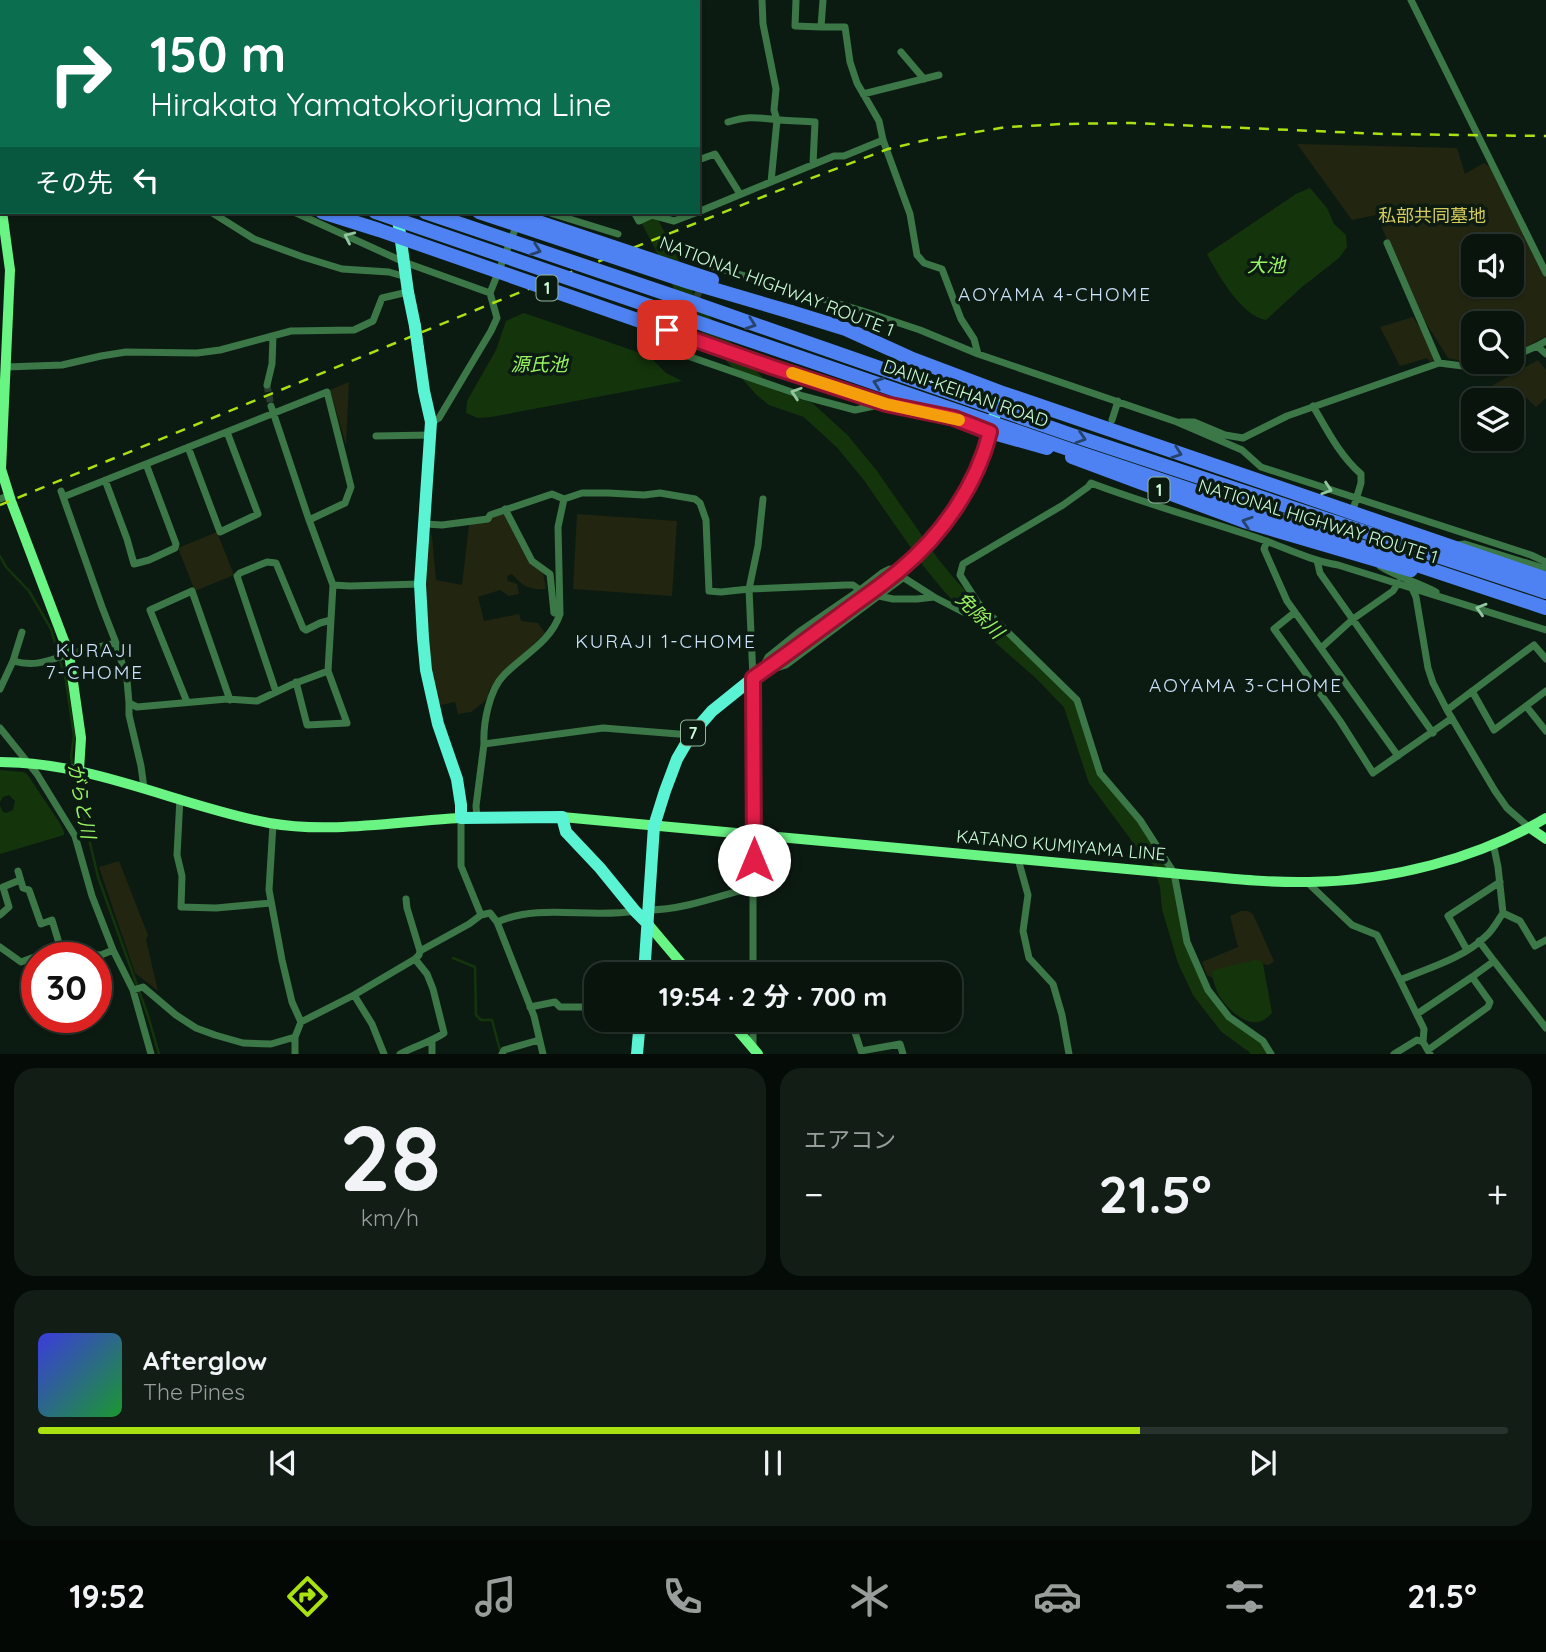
<!DOCTYPE html>
<html lang="ja">
<meta charset="utf-8">
<style>
body{margin:0;font-family:Quicksand,"Noto Sans JP",sans-serif;background:#121d16;color:#f1f3f6;height:100vh;display:flex;flex-direction:column;font-size:26px;white-space:nowrap}
*{box-sizing:border-box;margin:0}
p{font-size:23px;color:#999e9d}
.icon{flex:none;width:38px;height:38px;fill:none;stroke:currentColor;stroke-width:2;stroke-linecap:round;stroke-linejoin:round}
.map{position:relative;height:1054px;overflow:hidden}
.sheet{display:flex;flex-direction:column;gap:14px;padding:14px;background:#050b07;flex:1}
.sheet>*{flex:none}
.banner{position:absolute;left:0px;top:0px;width:700px;height:214px;box-shadow:0 2px 5px #0004,0 0 0 2px #29332e;background:#0b6e4f;color:#fff;overflow:hidden}
.tools{position:absolute;left:1461px;top:234px;display:grid;gap:14px}
.tools a{display:grid;place-items:center;width:63px;height:63px;border-radius:14px;background:#09140d;box-shadow:0 2px 5px #0004,0 0 0 2px #29332e;font-size:35px}
.speed{position:absolute;left:21px;top:942px;display:flex;gap:14px;font-size:35px;font-weight:700;text-align:center}
.speed>*{display:grid;place-content:center;width:91px;height:91px;border-radius:50%;background:#09140d;box-shadow:0 2px 5px #0004,0 0 0 2px #29332e;line-height:1}
.speed .limit{border:10px solid #d22;background:#fff;color:#111}
.pin{position:absolute;display:grid;place-items:center;width:60px;height:60px;color:#fff;margin:-30px;border-radius:14px;box-shadow:0 4px 10px #0006}
.me{position:absolute;width:77px;margin:-38px;rotate:0deg;stroke-linejoin:round;filter:drop-shadow(0 0 5px #0008)}
.turn{display:flex;align-items:center;gap:24px;height:147px;padding:0 35px;font-size:32px}
.turn .icon{width:91px;height:91px;stroke-width:2.5}
.turn b{display:block;font-size:49px;line-height:60px}
.then{display:flex;align-items:center;height:66px;padding:0 35px;background:#0003;gap:14px;font-size:26px}
.big{font-size:52px;font-weight:700;line-height:1.1}
.sheet .tile{flex:1;display:flex;flex-direction:column;justify-content:center;gap:10px;min-width:0;padding:0 24px;border-radius:21px;background:#121d16}
.sheet .dial{align-items:center;gap:0}
.dial b{font-size:91px;line-height:1}
.song{display:flex;align-items:center;gap:21px}
.cover{width:84px;height:84px;border-radius:10px;background:linear-gradient(135deg,hsl(240 70% 55%),hsl(130 70% 35%))}
.played{height:7px;border-radius:4px;background:linear-gradient(90deg,#aae110 75%,#29332e 75%)}
.keys{display:flex;justify-content:space-around;direction:ltr}
.heat{display:flex;justify-content:space-between;align-items:center;font-size:38px;direction:ltr}
.sheet .tiles{flex:1;display:grid;gap:14px;grid-template-columns:1fr 1fr}
.tile:last-child{grid-column:span 2}
.trip{position:absolute;left:584px;top:962px;width:378px;height:70px;border-radius:21px;background:#09140d;box-shadow:0 2px 5px #0004,0 0 0 2px #29332e;font-weight:700;line-height:70px;text-align:center}
.tab-bar{display:flex;height:112px;justify-content:space-around;align-items:center;background:#040805;color:#999e9d}
.tab-bar .icon{width:49px;height:49px}
.tab-bar .current{color:#aae110}
.tab-bar b{font-size:32px;color:#f1f3f6}
.map>svg:first-child{display:block}
.green{fill:#222510;fill-rule:evenodd}
.water{fill:#14350c}
.lines{fill:none;stroke-linecap:round;stroke-linejoin:round}
.stream{stroke:#14350c;stroke-width:2.5}
.river{stroke:#14350c;stroke-width:16}
.street-tunnel{stroke:#293d2f;stroke-width:7;stroke-dasharray:7 3.5;stroke-linecap:butt}
.street{stroke:#3b7747;stroke-width:7}
.secondary{stroke:#69f483;stroke-width:10}
.primary{stroke:#5af3d3;stroke-width:12}
.highway{stroke:#4e82f2;stroke-width:14}
.rail{stroke:#aae110;stroke-width:2.5;stroke-dasharray:10 9;stroke-linecap:butt}
.primary-bridge{stroke:#5af3d3;stroke-width:12}
.highway-bridge{stroke:#4e82f2;stroke-width:14}
.oneway{stroke:#91c69e}
.oneway2{stroke:#26446b}
.route-casing{stroke:#92132f;stroke-width:18}
.route{stroke:#e11d48;stroke-width:12}
.slow{stroke:#f59e0b;stroke-width:12}
.labels{text-anchor:middle;dominant-baseline:central;stroke-width:7;stroke-linejoin:round;paint-order:stroke}
.shield{fill:#0c1b11;stroke:#92b89c;stroke-width:2}
.shield-label{font-size:16px;font-weight:bold;fill:#cbfbd8}
.park-label{font-size:18px;fill:#d5cb5d;stroke:#0c1b11}
.street-label{font-size:18px;fill:#cbfbd8;stroke:#0c1b11}
.water-label{font-size:19px;font-style:italic;fill:#97f460;stroke:#0c1b11}
.neighbourhood-label{font-size:19px;letter-spacing:2px;fill:#cce2fb;stroke:#0c1b11}
</style>
<div class="map">
<svg width="1546" height="1054" viewBox="0 0 1546 1054">
<rect width="100%" height="100%" fill="#0c1b11"/>
<!-- green -->
<path class="green" d="M 1297,144 L 1457,148 L 1465,174 L 1484,163 L 1490,167 L 1546,278 L 1546,336 L 1512,355 L 1512,324 L 1474,324 L 1474,362 L 1494,362 L 1484,366 L 1448,358 L 1424,320 L 1376,215 L 1352,220 ZM 1474,247 L 1512,247 L 1512,285 L 1474,285 Z
M 1413,317 L 1427,340 L 1435,359 L 1430,362 L 1427,358 L 1400,366 L 1380,327 Z
M 1538,360 L 1546,370 L 1546,398 L 1536,407 L 1517,389 L 1495,400 L 1488,388 Z
M 349,382 L 346,445 L 330,390 Z
M 504,513 L 543,573 L 546,589 C 528,590 523,586 512,574 L 507,576 L 508,581 L 517,584 L 519,594 L 509,596 L 500,590 L 478,597 L 484,621 L 519,614 L 521,621 L 538,623 L 545,633 L 490,688 L 486,700 L 471,712 L 458,714 L 455,702 L 436,706 L 425,632 L 428,533 L 432,536 L 436,580 L 462,585 L 469,525 Z
M 577,514 L 677,521 L 672,596 L 573,589 Z
M 217,532 L 234,575 L 195,591 L 178,548 Z
M 119,861 L 148,935 L 146,940 L 158,991 L 135,973 L 99,867 Z
M 1241,911 L 1248,911 L 1253,914 L 1274,961 L 1269,965 L 1263,964 L 1261,961 L 1211,972 L 1213,978 L 1207,975 L 1202,962 L 1238,947 L 1230,916 Z"/>
<!-- water -->
<path class="water" d="M 1310,188 L 1327,208 L 1334,224 L 1346,235 L 1347,247 L 1339,258 L 1302,287 L 1266,320 C 1242,316 1218,275 1207,254 L 1296,194 Z
M 524,313 L 649,356 L 666,373 L 682,381 L 491,417 L 478,418 L 466,413 L 467,401 L 496,350 L 506,321 Z
M 0,770 L 23,772 L 27,774 L 61,825 L 64,832 L 64,835 L 0,854 L 0,806 L 3,812 L 6,813 L 13,810 L 15,801 L 9,795 L 3,797 L 0,802 Z
M 1255,960 L 1261,961 L 1263,964 L 1272,1013 C 1268,1017 1264,1021 1258,1022 C 1243,1025 1225,1006 1218,994 C 1215,987 1213,979 1211,972 L 1217,969 Z"/>
<g class="lines">
<!-- stream -->
<path class="stream" d="M 0,556 L 6,567 L 29,591 L 51,629 L 66,681 L 74,736 L 71,756 L 73,768
M 74,775 L 98,877 L 148,1016 L 159,1054
M 453,958 L 475,967 L 476,1015 L 481,1020 L 492,1020 L 501,1054"/>
<!-- river -->
<path class="river" d="M 529,0 L 530,2
M 645,212 L 672,264 L 690,306 L 722,344 L 761,388 L 773,398 L 808,410 L 842,441 L 870,475 L 932,564 L 951,587 L 992,629 L 1041,672 L 1071,703 L 1096,779 L 1147,848 L 1160,860 L 1168,886 L 1170,908 L 1185,959 L 1200,991 L 1227,1026 L 1256,1047 L 1259,1054"/>
<!-- street-tunnel -->
<path class="street-tunnel" d="M 675,345 L 702,285
M 267,385 L 271,406"/>
<!-- street -->
<path class="street" d="M 478,0 L 479,2
M 542,0 L 543,2
M 762,0 L 763,24 L 776,89 L 774,110 L 777,120 L 771,182
M 796,0 L 795,26 L 821,27
M 823,0 L 821,27 L 845,27 L 850,62 L 857,83 L 879,121 L 883,140 L 910,214 L 917,255 L 924,263 L 942,269 L 961,319 L 974,339 L 978,354
M 1411,0 L 1546,273
M 119,2 L 127,0
M 684,2 L 685,0
M 0,40 L 2,40
M 901,52 L 924,79
M 863,94 L 939,75
M 0,118 L 2,119
M 728,122 C 751,115 757,118 780,120 C 791,121 803,121 815,122 L 813,164
M 698,160 L 715,154 L 740,194
M 211,212 L 254,239 L 303,257 L 342,269 L 389,272 L 406,277
M 294,212 L 404,262 L 490,293 L 497,318 L 491,331 L 439,418 L 431,422
M 547,212 L 618,234
M 634,212 L 639,221 L 652,215 L 674,221 L 698,212
M 698,212 L 834,156 L 844,156 L 883,140
M 1387,243 L 1439,363
M 711,266 L 863,311 L 920,330 L 978,354 L 1177,422 L 1242,450 L 1261,467 L 1531,555 L 1546,562
M 490,293 L 518,222
M 1546,341 L 1537,346 L 1546,354
M 675,345 L 676,350 L 682,354 L 803,396 L 855,410 L 879,405
M 1512,357 L 1537,346
M 6,367 L 62,365 L 101,356 L 126,352 L 197,353 L 220,350 L 291,331 L 354,330 L 373,321 L 382,298 L 408,292
M 267,385 L 272,364 L 273,336
M 271,406 L 308,517 L 333,585
M 1313,406 C 1327,430 1340,456 1361,474 L 1361,483 L 1352,513
M 1112,420 L 1118,401
M 1181,422 L 1194,422 L 1225,435 L 1243,438 L 1287,416 L 1439,363 L 1487,369 L 1501,362
M 376,436 L 431,435
M 188,447 L 220,532 L 258,514 L 227,432
M 105,480 L 127,539 L 134,564 L 149,560 L 175,548 L 176,544 L 146,464
M 61,491 L 102,607 L 116,643
M 63,497 L 327,392 L 351,487 L 345,503 L 309,520
M 0,499 L 10,495
M 505,509 L 532,561 L 550,574 L 554,613 L 560,614
M 425,524 L 442,525 L 488,519 L 490,515 L 552,494 L 564,499
M 1267,541 L 1264,549 L 1287,601 L 1398,756
M 1457,545 L 1465,544 L 1546,569
M 1317,560 L 1320,573 L 1433,733
M 1380,566 C 1397,577 1417,582 1436,592
M 1412,588 L 1416,597 L 1428,668 L 1433,683 L 1447,710 L 1495,791 L 1507,808 L 1530,828
M 879,596 L 893,599 L 917,599 L 934,597 L 963,612 L 978,603
M 1295,612 L 1274,629 L 1340,721 L 1373,773 L 1452,718
M 1321,648 L 1353,619 L 1393,591 L 1398,583
M 13,661 C 38,668 50,659 73,653 C 87,650 102,646 116,643 L 127,680 L 129,703 L 137,707 L 227,699 L 257,701 L 293,684 L 328,671 L 333,585 L 350,586 L 420,584
M 763,667 L 768,657 L 799,632 L 860,590 L 882,573 L 890,569 L 934,597
M 767,671 L 786,665 L 904,577
M 296,682 L 307,725 L 347,723 L 328,671
M 0,689 L 13,661 L 22,632
M 1472,691 L 1494,730 L 1546,691
M 276,692 L 237,576 L 240,573 L 267,562 L 276,563 L 303,628 L 306,630 L 320,623 L 331,620
M 187,702 L 150,610 L 192,591 L 230,700
M 129,703 L 129,715 L 141,766 L 144,788
M 1526,706 L 1546,731
M 1447,710 L 1534,645 L 1546,659
M 0,728 L 37,774 L 75,836 L 92,896 L 113,950 L 133,990 L 151,1054
M 484,744 C 483,724 489,690 504,675 C 523,655 550,643 560,614 L 558,527 L 564,499 L 582,493 L 608,493 L 644,495 L 660,493 L 695,499 L 700,503 L 706,520 L 709,591 L 721,592 L 749,589 L 846,585 L 853,585 L 860,590
M 180,798 L 177,855 L 182,876 L 181,907 L 216,908 L 271,903
M 461,818 L 461,866 L 481,915 L 490,913 L 497,922 L 534,1016 L 543,1054
M 477,818 L 476,806 L 484,744 L 603,728 L 691,735
M 273,824 L 269,890 L 282,960 L 292,1002 L 301,1022 L 354,995 L 372,1024 L 384,1054
M 1018,859 L 1028,895 L 1023,931 L 1029,958 L 1053,984 L 1062,1015 L 1069,1054
M 18,871 L 23,888 L 29,890 L 41,924 L 52,920 L 62,953
M 1308,883 L 1352,925 L 1377,935 L 1400,980
M 406,899 L 407,908 L 420,951
M 648,910 C 683,910 719,896 753,887
M 1503,913 L 1520,921 L 1535,946 L 1546,940
M 0,915 L 9,907 L 3,887 L 20,880
M 497,922 C 541,903 589,919 635,911
M 0,947 L 21,962 L 48,952 L 101,955 L 113,950
M 1467,950 L 1448,916 L 1500,882
M 1494,961 L 1546,1028
M 753,975 L 753,678 L 749,589 L 758,546 L 763,499
M 133,990 L 143,987 L 176,1015 L 196,1028 L 215,1035 L 243,1043 L 271,1044 L 295,1037 L 301,1022
M 354,995 L 415,959 L 419,955 L 420,951 L 469,924 L 481,915
M 530,1007 L 555,1002 L 560,1007 L 597,1007
M 1417,1014 L 1472,977
M 851,1020 L 861,1051 L 900,1044 L 903,1054
M 753,1048 L 753,1020
M 1428,1050 L 1488,1007 L 1490,1002 L 1472,977 L 1494,961 L 1479,941
M 295,1054 L 295,1037
M 400,1054 C 415,1046 431,1042 444,1033 L 433,989 L 427,974 L 415,959
M 432,1054 L 432,1041
M 502,1054 L 504,1050 L 539,1040
M 1271,1054 L 1263,1041 L 1229,1017 L 1208,990 L 1187,942 L 1174,873 L 1140,820 L 1100,773 L 1077,700 L 978,603 L 960,575 L 963,564 L 1063,505 L 1088,487 L 1091,483 C 1149,505 1208,521 1266,541 C 1290,550 1313,561 1338,565 L 1546,630
M 1394,1054 L 1417,1040 L 1423,1042
M 1430,1054 L 1423,1042 L 1424,1029 L 1400,980 C 1429,968 1464,958 1486,936 C 1493,930 1498,920 1503,913 L 1498,867 L 1493,843"/>
<!-- secondary -->
<path class="secondary" d="M 0,1 L 2,4
M 2,187 L 1,204 L 10,270 L 1,469 L 11,501 L 69,654 L 81,738 L 79,770
M 0,762 C 94,762 179,806 269,823 C 330,834 399,821 461,818
M 562,817 L 1170,873 C 1216,877 1263,883 1309,882 C 1390,881 1477,859 1546,818
M 1530,828 L 1546,839
M 648,924 L 691,975
M 729,1020 L 758,1054"/>
<!-- primary -->
<path class="primary" d="M 369,0 L 369,2
M 397,212 L 408,292 L 415,326
M 418,348 L 424,391 L 431,422 L 420,584 L 423,638 L 426,670 L 438,724 L 457,779 L 461,805 L 461,818 L 562,817 L 566,832 L 600,868 L 635,911 L 648,924
M 913,558 C 946,527 971,488 986,445 C 992,428 996,410 1000,392
M 644,975 L 654,826 L 665,791 L 677,759 L 691,735 L 712,711 L 753,678 L 889,579
M 637,1054 L 640,1020"/>
<!-- highway -->
<path class="highway" d="M 0,52 L 2,52
M 0,66 L 2,66
M 0,93 L 2,94
M 0,106 L 2,107
M 791,312 L 846,329 L 910,358 L 1000,392 L 1546,579
M 772,367 L 886,404 L 954,418 L 990,432 L 1047,448
M 1072,457 L 1244,521 L 1411,570"/>
<!-- rail -->
<path class="rail" d="M 0,505 L 493,303 L 775,192 L 888,149 L 926,140 L 1007,127 L 1062,124 L 1131,123 L 1383,134 L 1546,136"/>
<!-- primary-bridge -->
<path class="primary-bridge" d="M 415,326 L 418,348
M 889,579 L 913,558"/>
<!-- highway-bridge -->
<path class="highway-bridge" d="M 322,212 L 379,230 L 772,367
M 375,212 L 1068,449 L 1546,608
M 425,212 L 682,299 L 1069,434 L 1546,592
M 479,212 L 689,282 L 791,312
M 508,212 L 712,280"/>
</g>
<!-- one-way arrows -->
<defs><path id="oneway-chevron" d="M-2-3.5L2.5 0L-2 3.5" fill="none" stroke-width="1.6" stroke-linecap="round" stroke-linejoin="round" transform="scale(1.75)"/></defs>
<g class="oneway">
<use href="#oneway-chevron" transform="translate(349 237) rotate(-155)"/>
<use href="#oneway-chevron" transform="translate(796 393) rotate(-162)"/>
<use href="#oneway-chevron" transform="translate(1327 489) rotate(18)"/>
<use href="#oneway-chevron" transform="translate(1481 609) rotate(-163)"/>
</g>
<g class="oneway2">
<use href="#oneway-chevron" transform="translate(536 250) rotate(19)"/>
<use href="#oneway-chevron" transform="translate(751 324) rotate(19)"/>
<use href="#oneway-chevron" transform="translate(878 383) rotate(-161)"/>
<use href="#oneway-chevron" transform="translate(1081 438) rotate(18)"/>
<use href="#oneway-chevron" transform="translate(1177 453) rotate(19)"/>
<use href="#oneway-chevron" transform="translate(1247 522) rotate(-162)"/>
</g>
<g class="lines">
<!-- route casing -->
<g class="route-casing">
<path id="route" d="M 667,330 L 772,367 L 886,404 L 954,418 L 990,432 C 977,485 942,535 900,570 C 881,586 860,600 840,615 C 811,636 782,658 753,678 L 754,860"/>
</g>
<!-- route -->
<use href="#route" class="route"/>
<!-- slow -->
<path class="slow" d="M 792,373 L 886,404 L 959,420"/>
</g>
<g class="labels">
<!-- shield labels -->
<g class="shield">
<rect x="536.5" y="275.5" width="21" height="25" rx="5"/>
<rect x="1148.5" y="477.5" width="21" height="25" rx="5"/>
<rect x="681" y="720.5" width="24" height="25" rx="5"/>
</g>
<g class="shield-label">
<text x="547" y="288">1</text>
<text x="1159" y="490">1</text>
<text x="693" y="733">7</text>
</g>
<!-- park labels -->
<g class="park-label">
<text x="1432" y="215">私部共同墓地</text>
</g>
<!-- street labels -->
<g class="street-label">
<text transform="translate(777 286) rotate(21)">NATIONAL HIGHWAY ROUTE 1</text>
<text transform="translate(966 393) rotate(19)">DAINI-KEIHAN ROAD</text>
<text transform="translate(1318 521) rotate(17)">NATIONAL HIGHWAY ROUTE 1</text>
<text transform="translate(1061 845) rotate(5)">KATANO KUMIYAMA LINE</text>
</g>
<!-- water labels -->
<g class="water-label">
<text x="1266" y="265">大池</text>
<text x="539" y="364">源氏池</text>
<text transform="translate(980 615) rotate(44)">免除川</text>
<text transform="translate(82 801) rotate(79)">がらと川</text>
</g>
<!-- neighbourhood labels -->
<g class="neighbourhood-label">
<text x="1055" y="294">AOYAMA 4-CHOME</text>
<text x="666" y="641">KURAJI 1-CHOME</text>
<text x="95" y="650">KURAJI<tspan x="95" dy="22">7-CHOME</tspan></text>
<text x="1246" y="685">AOYAMA 3-CHOME</text>
</g>
</g>
</svg>
<div class="tools">
<a><svg class="icon" aria-label="sound" viewBox="0 0 24 24"><path d="M4 9h4l5-4v14l-5-4H4zM17 9q2 3 0 6"/></svg></a>
<a><svg class="icon" aria-label="search" viewBox="0 0 24 24"><circle cx="10" cy="10" r="6"/><path d="M15 15l6 6"/></svg></a>
<a><svg class="icon" aria-label="layers" viewBox="0 0 24 24"><path d="M12 4l9 5-9 5-9-5zM3 14l9 5 9-5"/></svg></a>
</div>
<div class="speed"><div class="limit">30</div></div>
<div class="pin" style="left:667px;top:330px;background:#d93025"><svg class="icon" aria-label="arrive" viewBox="0 0 24 24"><path d="M6 21V4h12l-3 4 3 4H6"/></svg></div>
<svg class="me" style="left:754px;top:860px" viewBox="-20 -20 40 40"><circle r="19" fill="#fff"/><path d="M0-13L10 11 0 6-10 11z" fill="#e11d48"/></svg>
<div class="trip">19:54 · 2 分 · 700 m</div>
<div class="banner">
<div class="turn"><svg class="icon" aria-label="right" viewBox="0 0 24 24"><path d="M7 20v-9h11M14 6l5 5-5 5"/></svg><div><b>150 m</b>Hirakata Yamatokoriyama Line</div></div>
<div class="then">その先<svg class="icon" aria-label="left" viewBox="0 0 24 24"><path d="M17 20v-9H6M10 6l-5 5 5 5"/></svg></div>
</div>
</div>
<section class="sheet">
<div class="tiles">
<div class="tile dial"><b>28</b><p>km/h</p></div>
<div class="tile"><p>エアコン</p>
<div class="heat"><a>−</a><b class="big">21.5°</b><a>+</a></div>
</div>
<div class="tile">
<div class="song"><i class="cover"></i><div><b>Afterglow</b><p>The Pines</p></div></div>
<div class="played"></div>
<div class="keys"><svg class="icon" aria-label="previous" viewBox="0 0 24 24"><path d="M18 5L8 12l10 7zM5 5v14"/></svg><svg class="icon" aria-label="pause" viewBox="0 0 24 24"><path d="M8 5v14M16 5v14"/></svg><svg class="icon" aria-label="next" viewBox="0 0 24 24"><path d="M6 5l10 7-10 7zM19 5v14"/></svg></div>
</div>
</div>
</section>
<nav class="tab-bar">
<b>19:52</b>
<svg class="icon current" aria-label="directions" viewBox="0 0 24 24"><path d="M12 3l9 9-9 9-9-9zM9 14v-3h6M13 9l2 2-2 2"/></svg>
<svg class="icon" aria-label="music" viewBox="0 0 24 24"><path d="M9 18V5l10-2v13"/><circle cx="6" cy="18" r="3"/><circle cx="16" cy="16" r="3"/></svg>
<svg class="icon" aria-label="phone" viewBox="0 0 24 24"><path d="M5 4h4l2 5-3 2q2 4 5 5l2-3 5 2v4C11 20 4 13 5 4z"/></svg>
<svg class="icon" aria-label="climate" viewBox="0 0 24 24"><path d="M12 3v18M4 7l16 10M4 17L20 7"/></svg>
<svg class="icon" aria-label="car" viewBox="0 0 24 24"><path d="M5 17H2v-5l4-1 3-4h7l3 4 3 1v5h-3M9 17h6M6 11h13"/><circle cx="7" cy="17" r="2"/><circle cx="17" cy="17" r="2"/></svg>
<svg class="icon" aria-label="filters" viewBox="0 0 24 24"><path d="M4 7h16M4 17h16"/><circle cx="9" cy="7" r="2"/><circle cx="15" cy="17" r="2"/></svg>
<b>21.5°</b>
</nav>
